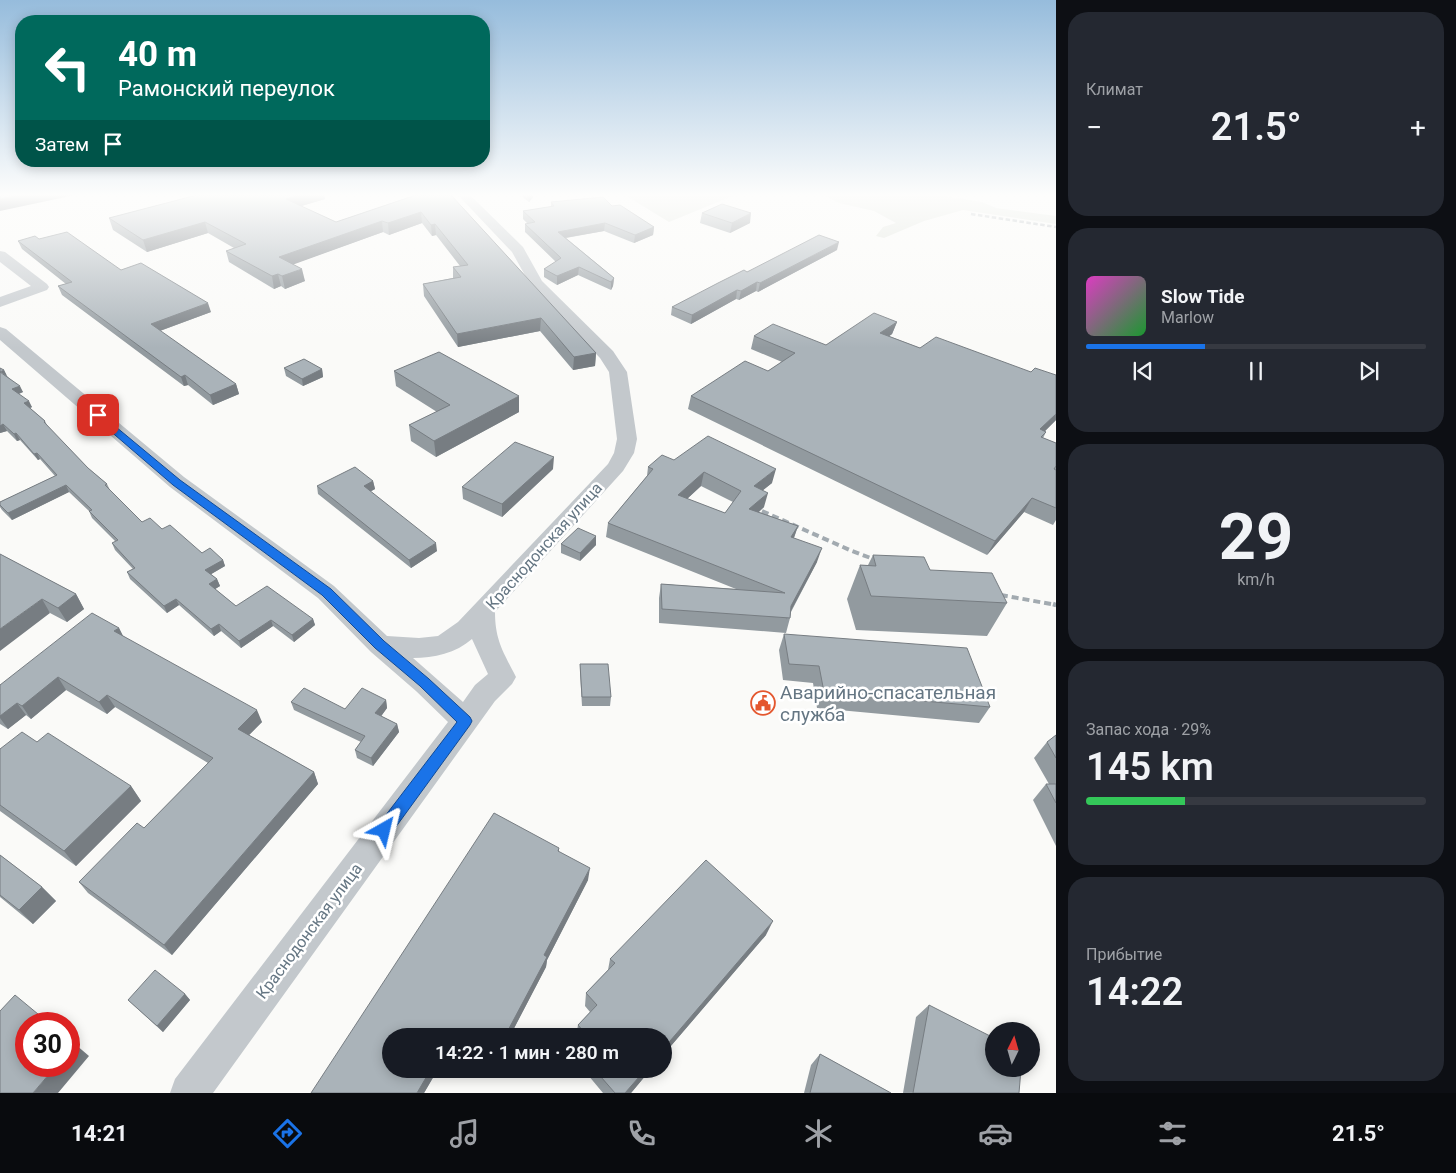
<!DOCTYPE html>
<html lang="ru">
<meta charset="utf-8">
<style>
body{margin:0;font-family:Roboto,sans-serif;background:#242831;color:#f1f3f6;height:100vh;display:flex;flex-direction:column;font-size:19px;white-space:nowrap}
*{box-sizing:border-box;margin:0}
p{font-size:16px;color:#9ea1a6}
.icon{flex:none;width:28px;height:28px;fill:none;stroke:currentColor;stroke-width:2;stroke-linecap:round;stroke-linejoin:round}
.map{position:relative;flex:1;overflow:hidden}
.panel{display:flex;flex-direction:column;gap:12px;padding:12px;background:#0d0f14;width:400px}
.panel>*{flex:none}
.hud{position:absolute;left:15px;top:15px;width:475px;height:152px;border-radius:20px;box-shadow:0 2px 12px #0003;background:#00695c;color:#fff;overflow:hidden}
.needle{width:32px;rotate:5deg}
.tools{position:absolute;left:985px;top:1022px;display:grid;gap:10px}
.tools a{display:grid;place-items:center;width:55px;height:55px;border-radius:50%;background:#171b24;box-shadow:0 2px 12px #0003;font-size:25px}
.speed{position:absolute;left:15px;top:1012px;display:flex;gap:10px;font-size:25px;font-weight:700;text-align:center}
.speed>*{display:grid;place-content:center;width:65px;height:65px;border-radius:50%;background:#171b24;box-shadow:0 2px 12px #0003;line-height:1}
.speed .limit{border:8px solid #d22;background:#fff;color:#111}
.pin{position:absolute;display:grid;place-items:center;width:42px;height:42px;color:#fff;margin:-21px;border-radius:10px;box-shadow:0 2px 8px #0006}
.me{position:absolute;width:55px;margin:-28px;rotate:37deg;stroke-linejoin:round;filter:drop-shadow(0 0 4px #0008)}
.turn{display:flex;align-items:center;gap:18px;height:105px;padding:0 20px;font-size:22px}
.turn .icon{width:65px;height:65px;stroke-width:2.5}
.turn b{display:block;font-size:35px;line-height:42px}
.then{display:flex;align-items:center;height:48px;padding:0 20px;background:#0003;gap:10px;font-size:19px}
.big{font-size:38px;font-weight:600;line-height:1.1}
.panel .widget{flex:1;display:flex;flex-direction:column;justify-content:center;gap:8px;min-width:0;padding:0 18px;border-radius:20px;background:#242831}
.panel .dial{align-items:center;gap:0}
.dial b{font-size:65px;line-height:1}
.song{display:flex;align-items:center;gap:15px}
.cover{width:60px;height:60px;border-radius:8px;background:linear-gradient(135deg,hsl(310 70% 55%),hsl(130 70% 35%))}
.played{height:5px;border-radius:2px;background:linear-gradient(90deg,#1a73e8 35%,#363941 35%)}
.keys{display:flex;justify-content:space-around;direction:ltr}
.heat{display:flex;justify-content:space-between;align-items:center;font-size:28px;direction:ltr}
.charge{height:8px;border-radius:4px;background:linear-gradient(90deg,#34c759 29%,#363941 0)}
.trip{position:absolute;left:382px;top:1028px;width:290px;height:50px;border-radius:25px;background:#171b24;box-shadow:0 2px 12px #0003;font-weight:600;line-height:50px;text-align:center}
.tabs{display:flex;height:80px;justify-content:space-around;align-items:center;background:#090b0e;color:#9ea1a6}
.tabs .icon{width:35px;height:35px}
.tabs .on{color:#1a73e8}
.tabs b{font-size:22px;color:#f1f3f6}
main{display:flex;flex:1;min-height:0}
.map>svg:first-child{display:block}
.green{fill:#dadfd7}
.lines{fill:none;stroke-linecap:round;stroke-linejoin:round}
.minor{fill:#c3c8cc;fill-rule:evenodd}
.rail-far2{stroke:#a2aab0;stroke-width:2.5;stroke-dasharray:4.5 2.5;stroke-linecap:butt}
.rail-far1{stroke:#a2aab0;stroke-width:4;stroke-dasharray:7 4;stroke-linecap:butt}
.rail{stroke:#a2aab0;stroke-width:4.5;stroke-dasharray:9 4.5;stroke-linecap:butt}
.wall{fill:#929a9f;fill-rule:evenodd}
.shaded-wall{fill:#777d82}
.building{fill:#aab3b9;stroke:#777d82;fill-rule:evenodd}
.route{fill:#1a73e8;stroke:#114b97}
.labels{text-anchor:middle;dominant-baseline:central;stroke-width:5;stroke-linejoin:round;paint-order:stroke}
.street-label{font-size:16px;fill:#657683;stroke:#fff}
.near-poi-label{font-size:19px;fill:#657683;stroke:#fff;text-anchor:start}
</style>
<main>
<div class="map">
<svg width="1056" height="1093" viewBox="0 0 1056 1093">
<rect width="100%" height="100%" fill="#fafaf8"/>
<!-- green -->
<path class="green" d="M 625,195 C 636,195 666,198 674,195 L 735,195 L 669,222 Z
M 823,195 L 939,195 L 982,202 L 996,208 L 1056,216 L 1056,224 L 963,210 L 924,221 L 884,238 L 876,236 L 883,227 L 896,223 L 874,211 L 839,203 Z"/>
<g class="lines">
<!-- minor -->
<path class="minor" d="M 458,195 L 470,195 L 523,247 L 542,281 L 613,351 L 627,372 L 637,439 L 634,453 L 623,471 L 495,612 C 495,641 504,653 516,677 L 512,684 L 495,701 L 213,1093 L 170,1093 L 175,1079 L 448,722 L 416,691 L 371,652 L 318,598 L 170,487 L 0,340 L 0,327 L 6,329 L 184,477 L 334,586 L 387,636 L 419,638 L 438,636 L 458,622 L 608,464 L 614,453 L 617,439 L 609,372 L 600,358 L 531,286 L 512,252 ZM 472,639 L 488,674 L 475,685 L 463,702 L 413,658 C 434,658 456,653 472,639 Z
M 0,251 L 5,252 L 47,284 L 49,287 L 47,290 L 0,307 L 0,297 L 31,286 L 0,262 Z"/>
<!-- rail-far2 -->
<path class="rail-far2" d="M 971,214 L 1056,227"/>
<!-- rail-far1 -->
<path class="rail-far1" d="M 762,511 L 852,551 L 884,563
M 990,593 L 1056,605"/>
<!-- rail -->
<path class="rail" d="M 1053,604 L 1056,605"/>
</g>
<!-- wall -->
<path class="wall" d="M 197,195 L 324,195 L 325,199 L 301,206 L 336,222 L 416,195 L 596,353 L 595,366 L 573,370 L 540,331 L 458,347 L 424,296 L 423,284 L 453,278 L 453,267 L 460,266 L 436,235 L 432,236 L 422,223 L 389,235 L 383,232 L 293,264 L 305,281 L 285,289 L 281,286 L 274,289 L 229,262 L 226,251 L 234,248 L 208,233 L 147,252 L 113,230 L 109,218 Z
M 520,195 L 533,195 L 533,197 L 529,202 Z
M 551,202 L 612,206 L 654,227 L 653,235 L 634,243 L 604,231 L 566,238 L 614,278 L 613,286 L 611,290 L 578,275 L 557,285 L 544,277 L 544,269 L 556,262 L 525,232 L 525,224 L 528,224 L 523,219 L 523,211 L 551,207 Z
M 702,213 L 750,223 L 730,233 L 700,223 Z
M 39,239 L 121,270 L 211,312 L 160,331 L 236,384 L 239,394 L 213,405 L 188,385 L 184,386 L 62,295 L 58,286 L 66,284 L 22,249 L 18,241 Z
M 837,250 L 758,292 L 756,291 L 739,300 L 736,299 L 691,324 L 671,315 L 672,307 L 747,272 Z
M 897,322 L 892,334 L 889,336 L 920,348 L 1031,372 L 1056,375 L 1056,420 L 1045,431 L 1046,432 L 1043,438 L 1056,443 L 1056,520 L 1053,525 L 1024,512 L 987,555 L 688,409 L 691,396 L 768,371 L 782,362 L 751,349 L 754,336 L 826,345 Z
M 284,368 L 322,369 L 323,377 L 303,386 L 286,376 Z
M 4,370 L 7,376 L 23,392 L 19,394 L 32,407 L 30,408 L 45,421 L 48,427 L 88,468 L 107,484 L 110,490 L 142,522 L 162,529 L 202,553 L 223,560 L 225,566 L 211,574 L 217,579 L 220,586 L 215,589 L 236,606 L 313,619 L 315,625 L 294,642 L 273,626 L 241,648 L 221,631 L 214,636 L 179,605 L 167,613 L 130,579 L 127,572 L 133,569 L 115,550 L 112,543 L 116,542 L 92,518 L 89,511 L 69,492 L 12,520 L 2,510 L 0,507 L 0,502 L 55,476 L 40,459 L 38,460 L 20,440 L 17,441 L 7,431 L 0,433 Z
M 394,371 L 519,412 L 436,457 L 411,441 L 409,425 L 437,412 L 396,386 Z
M 674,460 L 772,483 L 763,490 L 764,507 L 759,512 L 798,526 L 794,538 L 817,562 L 791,612 L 790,618 L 786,633 L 659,623 L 659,598 L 661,584 L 736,589 L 606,537 L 608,523 L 647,476 L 648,467 ZM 701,486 L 733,502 L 725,513 L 687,499 Z
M 553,469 L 502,517 L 463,499 L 462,487 Z
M 373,481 L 375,489 L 370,492 L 437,551 L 411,568 L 318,494 L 317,486 Z
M 561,544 L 596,545 L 580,561 L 561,553 Z
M 0,554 L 76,594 L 84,609 L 67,622 L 50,613 Z
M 873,555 L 930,570 L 1007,603 L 987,636 L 856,630 L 847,599 L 860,565 L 868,565 Z
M 119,628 L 123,636 L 262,722 L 249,735 L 314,772 L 318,784 L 172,955 L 88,893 L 79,882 L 144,828 L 208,763 L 115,707 L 107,714 L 66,690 L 31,719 L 26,715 L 8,729 L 0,724 L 0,685 Z
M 784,634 L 990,707 L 979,723 L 817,708 L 813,683 L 783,680 L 779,650 Z
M 580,664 L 611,697 L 610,706 L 582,706 L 580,672 Z
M 386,700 L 387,708 L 381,716 L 397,724 L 399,732 L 373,766 L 357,758 L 355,750 L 361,742 L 294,710 L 291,702 L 345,709 Z
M 1056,735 L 1056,846 L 1033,800 L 1046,784 L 1049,784 L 1034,758 L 1047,742 Z
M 37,742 L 131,786 L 141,801 L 76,866 L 0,811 L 0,749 Z
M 559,848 L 559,852 L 588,880 L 547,960 L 546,967 L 510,1036 L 391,1036 L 438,1069 L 424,1093 L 311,1093 Z
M 0,855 L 42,887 L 56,901 L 33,924 L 0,897 Z
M 766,935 L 664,1054 L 664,1036 L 576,1036 L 578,1025 L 590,1012 L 585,1006 L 586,993 L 608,970 L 610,959 Z
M 185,994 L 190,1000 L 163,1032 L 128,1000 Z
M 929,1005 L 1019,1093 L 903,1093 L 916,1017 Z
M 820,1054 L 891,1093 L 804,1093 L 811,1065 Z
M 583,1069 L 651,1069 L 631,1093 L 603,1093 Z"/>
<!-- shaded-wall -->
<path class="shaded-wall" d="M 20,195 L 75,195 L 0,211 L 0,199 Z
M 302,195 L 324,195 L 325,199 L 288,210 L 286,199 Z
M 529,195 L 533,195 L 533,197 L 529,202 Z
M 421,212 L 422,223 L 389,235 L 388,223 Z
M 751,213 L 750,223 L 730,233 L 732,223 Z
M 382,221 L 383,232 L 281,269 L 279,257 Z
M 205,222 L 208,233 L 147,252 L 143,240 Z
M 605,223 L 604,231 L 558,239 L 558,232 Z
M 435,224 L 436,235 L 432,236 L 431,225 Z
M 654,227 L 653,235 L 634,243 L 635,235 Z
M 839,242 L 837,250 L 758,292 L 760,283 Z
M 579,267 L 578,275 L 557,285 L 557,276 Z
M 302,269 L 305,281 L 285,289 L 282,276 Z
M 278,274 L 281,286 L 274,289 L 272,276 Z
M 614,278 L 613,286 L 611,290 L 611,282 Z
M 757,282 L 756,291 L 739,300 L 741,291 Z
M 737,290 L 736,299 L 691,324 L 692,315 Z
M 208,303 L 211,312 L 154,333 L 151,324 Z
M 541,318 L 540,331 L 458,347 L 457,334 Z
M 897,322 L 892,334 L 876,346 L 880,333 Z
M 596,353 L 595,366 L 573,370 L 574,357 Z
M 322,369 L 323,377 L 303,386 L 302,379 Z
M 4,370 L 7,376 L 0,372 Z
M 185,375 L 188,385 L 184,386 L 181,377 Z
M 236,384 L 239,394 L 213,405 L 210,395 Z
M 20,386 L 23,392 L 15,395 L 12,389 Z
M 519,396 L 519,412 L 436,457 L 434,441 Z
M 29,401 L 32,407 L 28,409 L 24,403 Z
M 1056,414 L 1056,420 L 1033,443 L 1040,429 Z
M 3,424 L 7,431 L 0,433 L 0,426 Z
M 16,433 L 20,440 L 17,441 L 14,434 Z
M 37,453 L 40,459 L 38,460 L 34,454 Z
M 554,457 L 553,469 L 502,517 L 502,504 Z
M 776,469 L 772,483 L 751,500 L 754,486 Z
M 704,472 L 701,486 L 676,509 L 678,495 Z
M 373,481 L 375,489 L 365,494 L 364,486 Z
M 66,485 L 69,492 L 12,520 L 8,513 Z
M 768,493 L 764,507 L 746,523 L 749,509 Z
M 1032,498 L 1024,512 L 987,555 L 995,541 Z
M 798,526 L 793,540 L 791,537 Z
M 596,536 L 596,545 L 580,561 L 580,553 Z
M 436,543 L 437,551 L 411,568 L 409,560 Z
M 822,548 L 817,562 L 786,620 L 791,606 Z
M 223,560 L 225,566 L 208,576 L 205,570 Z
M 217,579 L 220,586 L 212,591 L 209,584 Z
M 76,594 L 84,609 L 67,622 L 58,608 Z
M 42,599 L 50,613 L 0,651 L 0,629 Z
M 176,599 L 179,605 L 167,613 L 164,606 Z
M 313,619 L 315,625 L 294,642 L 292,635 Z
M 271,620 L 273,626 L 241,648 L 239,641 Z
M 219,624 L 221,631 L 214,636 L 211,629 Z
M 119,628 L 125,640 L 114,631 Z
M 58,677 L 66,690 L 31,719 L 22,706 Z
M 107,695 L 115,707 L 107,714 L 99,702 Z
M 386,700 L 387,708 L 377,722 L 375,713 Z
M 17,703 L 26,715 L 8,729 L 0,718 L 0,716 Z
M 257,710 L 262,722 L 243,741 L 238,729 Z
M 397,724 L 399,732 L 373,766 L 371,758 Z
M 314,772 L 318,784 L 172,955 L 164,945 Z
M 131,786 L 141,801 L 76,866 L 64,851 Z
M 590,868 L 588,880 L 547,960 L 546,967 L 510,1036 L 505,1036 L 544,955 Z
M 42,887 L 56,901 L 33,924 L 19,910 Z
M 773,921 L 766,935 L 664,1054 L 664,1048 Z
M 185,994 L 190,1000 L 163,1032 L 157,1026 Z
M 452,1031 L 454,1036 L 449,1036 Z
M 69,1039 L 89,1056 L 58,1093 L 33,1093 L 56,1066 L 69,1066 Z
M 431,1069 L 438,1069 L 424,1093 L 417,1093 Z
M 646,1069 L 651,1069 L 631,1093 L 625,1093 Z"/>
<!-- building -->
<path class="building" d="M 0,195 L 20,195 L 0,199 Z
M 197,195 L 302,195 L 286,199 L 336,222 L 416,195 L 451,195 L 596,353 L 574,357 L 541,318 L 457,334 L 423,284 L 461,277 L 453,267 L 468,265 L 435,224 L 431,225 L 421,212 L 388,223 L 382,221 L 279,257 L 302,269 L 282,276 L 278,274 L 272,276 L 226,251 L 246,244 L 205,222 L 143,240 L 109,218 Z
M 603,197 L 612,206 L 620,205 L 654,227 L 635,235 L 605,223 L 558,232 L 614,278 L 611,282 L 579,267 L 557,276 L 544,269 L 561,258 L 525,224 L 535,222 L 523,211 L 554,206 L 551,202 Z
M 722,204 L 751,213 L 732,223 L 702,213 Z
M 67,232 L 121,270 L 141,263 L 208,303 L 151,324 L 236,384 L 210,395 L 185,375 L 181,377 L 58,286 L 72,282 L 18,241 L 35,236 L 39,239 Z
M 819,235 L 839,242 L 760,283 L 757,282 L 741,291 L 737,290 L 692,315 L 672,307 L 718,283 L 744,270 L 747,272 Z
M 874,313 L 897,322 L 880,333 L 920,348 L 936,337 L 1031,372 L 1035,368 L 1056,375 L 1056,414 L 1040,429 L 1046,432 L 1041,437 L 1056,443 L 1056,466 L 1054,469 L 1056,470 L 1056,508 L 1032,498 L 995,541 L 691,396 L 745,361 L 768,371 L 795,353 L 754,336 L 773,324 L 826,345 Z
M 439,352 L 519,396 L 434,441 L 409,425 L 450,405 L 394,371 Z
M 304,359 L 322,369 L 302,379 L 284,368 Z
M 0,368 L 4,370 L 0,372 L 20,386 L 12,389 L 29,401 L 24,403 L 45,421 L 44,422 L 88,468 L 107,484 L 105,485 L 142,522 L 150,518 L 162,529 L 170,525 L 202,553 L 210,548 L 223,560 L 205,570 L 217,579 L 209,584 L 236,606 L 267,586 L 313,619 L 292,635 L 271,620 L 239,641 L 219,624 L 211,629 L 176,599 L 164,606 L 127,572 L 135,568 L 112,543 L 118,540 L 89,511 L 92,510 L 66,485 L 8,513 L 0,505 L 0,502 L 57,475 L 37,453 L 34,454 L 16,433 L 14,434 L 3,424 L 0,426 Z
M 708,436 L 776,469 L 754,486 L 768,493 L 749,509 L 798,526 L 791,537 L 822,548 L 791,606 L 790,618 L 662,609 L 661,584 L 785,593 L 608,523 L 653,469 L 648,467 L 662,455 L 674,460 ZM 704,472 L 741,491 L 725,513 L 678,495 Z
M 515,442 L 554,457 L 502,504 L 462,487 Z
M 355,467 L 373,481 L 364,486 L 436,543 L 409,560 L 317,486 Z
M 578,528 L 596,536 L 580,553 L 561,544 Z
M 0,554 L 76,594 L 58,608 L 42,599 L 0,629 Z
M 873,555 L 924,557 L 930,570 L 992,573 L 1007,603 L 871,596 L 860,565 L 876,566 Z
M 92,613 L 119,628 L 114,631 L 257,710 L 238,729 L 314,772 L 164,945 L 79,882 L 137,823 L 144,828 L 213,758 L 107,695 L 99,702 L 58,677 L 22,706 L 17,703 L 0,716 L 0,685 Z
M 784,634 L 967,648 L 990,707 L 824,692 L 819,666 L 789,664 Z
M 580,664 L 608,664 L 611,697 L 582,697 Z
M 304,688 L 345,709 L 362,688 L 386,700 L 375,713 L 397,724 L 371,758 L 355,750 L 365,736 L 291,702 Z
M 22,732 L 37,742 L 48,733 L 131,786 L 64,851 L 0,805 L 0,749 Z
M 1056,735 L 1056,758 L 1047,742 Z
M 1046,784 L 1056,784 L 1056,803 Z
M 494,813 L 559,848 L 558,851 L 590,868 L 544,955 L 547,957 L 505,1036 L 461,1036 L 452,1031 L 449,1036 L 391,1036 L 391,1069 L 431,1069 L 417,1093 L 311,1093 Z
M 0,855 L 42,887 L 19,910 L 0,895 Z
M 706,860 L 773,921 L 664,1048 L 664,1036 L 580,1036 L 584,1032 L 578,1025 L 597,1005 L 586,993 L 615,963 L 610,959 Z
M 155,970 L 185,994 L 157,1026 L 128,1000 Z
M 15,995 L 50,1024 L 26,1024 L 26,1066 L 56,1066 L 33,1093 L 0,1093 L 0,1011 Z
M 929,1005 L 994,1038 L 994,1069 L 1021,1069 L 1019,1093 L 913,1093 Z
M 69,1039 L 75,1045 L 69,1052 Z
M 820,1054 L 891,1093 L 810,1093 Z
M 594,1069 L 646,1069 L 625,1093 L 615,1093 Z"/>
<!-- sky -->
<linearGradient id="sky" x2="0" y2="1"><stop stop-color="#96bcdc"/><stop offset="0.56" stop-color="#fdfdfc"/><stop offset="1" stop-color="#fdfdfc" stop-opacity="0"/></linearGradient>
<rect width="1056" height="348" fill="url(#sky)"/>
<!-- route -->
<path class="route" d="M 98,412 L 180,480 L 331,589 L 384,641 L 429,679 L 470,717 L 472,721 L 470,725 L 390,835 L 384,837 L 379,835 L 377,830 L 379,824 L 457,722 L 420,686 L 375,648 L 322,595 L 173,485 L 94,417 L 94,413 Z"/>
<!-- icons -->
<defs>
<g id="civic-ring" transform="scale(1.25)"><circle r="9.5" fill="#fff" stroke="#e4572e" stroke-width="1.5"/><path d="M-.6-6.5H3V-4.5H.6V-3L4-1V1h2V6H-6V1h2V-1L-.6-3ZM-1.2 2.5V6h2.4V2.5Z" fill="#e4572e"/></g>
</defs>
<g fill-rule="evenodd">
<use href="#civic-ring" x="763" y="703"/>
</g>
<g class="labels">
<!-- street labels -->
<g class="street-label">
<text transform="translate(544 546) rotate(-48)">Краснодонская улица</text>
<text transform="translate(309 931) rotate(-53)">Краснодонская улица</text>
</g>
<!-- near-poi labels -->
<g class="near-poi-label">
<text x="780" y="692">Аварийно-спасательная<tspan x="780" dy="22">служба</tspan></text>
</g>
</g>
</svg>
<div class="tools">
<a><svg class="needle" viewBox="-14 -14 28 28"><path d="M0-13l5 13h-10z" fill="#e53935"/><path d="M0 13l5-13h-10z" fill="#9ea1a6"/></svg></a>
</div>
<div class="speed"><div class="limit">30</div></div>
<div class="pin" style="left:98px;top:415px;background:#d93025"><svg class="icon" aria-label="arrive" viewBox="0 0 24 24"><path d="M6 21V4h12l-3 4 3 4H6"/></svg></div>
<svg class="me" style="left:384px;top:830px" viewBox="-20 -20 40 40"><path d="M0-17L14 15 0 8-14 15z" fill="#1a73e8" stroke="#fff" stroke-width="4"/></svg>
<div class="trip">14:22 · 1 мин · 280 m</div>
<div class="hud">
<div class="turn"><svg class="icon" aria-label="left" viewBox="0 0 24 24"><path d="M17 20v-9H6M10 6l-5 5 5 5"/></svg><div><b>40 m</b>Рамонский переулок</div></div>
<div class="then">Затем<svg class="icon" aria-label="arrive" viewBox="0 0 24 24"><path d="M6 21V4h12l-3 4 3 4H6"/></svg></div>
</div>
</div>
<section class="panel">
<div class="widget"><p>Климат</p>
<div class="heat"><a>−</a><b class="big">21.5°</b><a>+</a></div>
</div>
<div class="widget">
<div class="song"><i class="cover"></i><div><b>Slow Tide</b><p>Marlow</p></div></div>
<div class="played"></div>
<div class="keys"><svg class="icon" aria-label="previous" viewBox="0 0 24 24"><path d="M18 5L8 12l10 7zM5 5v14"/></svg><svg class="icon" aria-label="pause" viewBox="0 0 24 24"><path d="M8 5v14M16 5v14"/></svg><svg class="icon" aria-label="next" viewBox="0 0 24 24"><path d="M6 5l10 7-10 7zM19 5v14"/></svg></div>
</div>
<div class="widget dial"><b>29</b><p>km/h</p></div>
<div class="widget"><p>Запас хода · 29%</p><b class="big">145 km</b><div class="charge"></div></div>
<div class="widget"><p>Прибытие</p><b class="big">14:22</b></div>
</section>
</main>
<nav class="tabs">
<b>14:21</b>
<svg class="icon on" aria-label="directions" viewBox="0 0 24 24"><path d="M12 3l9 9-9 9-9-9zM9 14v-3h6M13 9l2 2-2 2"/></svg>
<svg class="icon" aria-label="music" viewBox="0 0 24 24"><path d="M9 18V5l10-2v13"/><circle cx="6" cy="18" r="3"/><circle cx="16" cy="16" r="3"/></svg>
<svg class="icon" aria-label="phone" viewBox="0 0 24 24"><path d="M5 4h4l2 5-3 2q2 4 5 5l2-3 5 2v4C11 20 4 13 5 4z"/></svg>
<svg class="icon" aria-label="climate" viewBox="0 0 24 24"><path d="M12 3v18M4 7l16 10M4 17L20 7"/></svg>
<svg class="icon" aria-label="car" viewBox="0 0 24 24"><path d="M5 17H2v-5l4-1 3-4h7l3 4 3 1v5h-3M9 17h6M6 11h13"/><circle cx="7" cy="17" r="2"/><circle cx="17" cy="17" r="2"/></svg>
<svg class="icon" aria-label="filters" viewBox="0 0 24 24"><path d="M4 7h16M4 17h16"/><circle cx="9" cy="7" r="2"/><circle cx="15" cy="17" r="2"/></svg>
<b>21.5°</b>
</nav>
